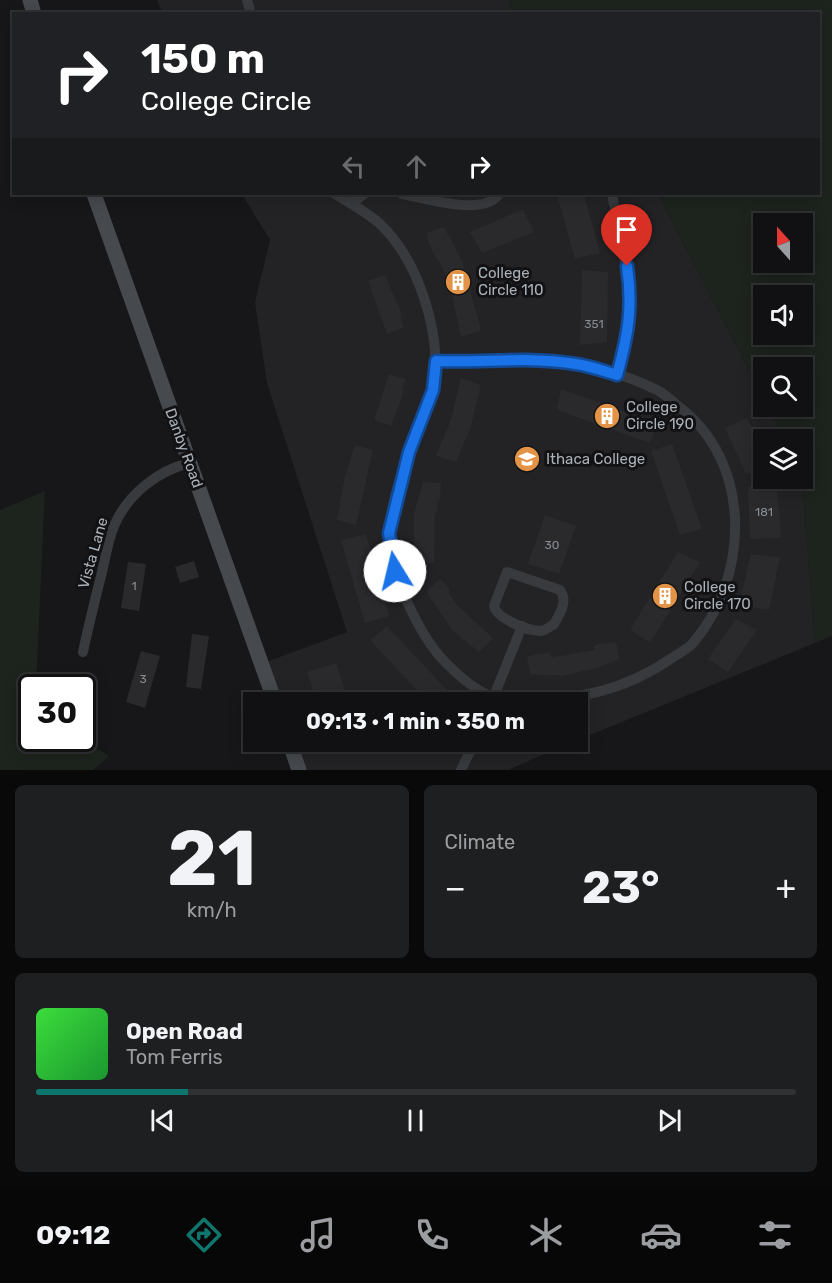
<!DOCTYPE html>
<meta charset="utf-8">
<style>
body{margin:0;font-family:Rubik,sans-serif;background:#1e1f21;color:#f1f3f6;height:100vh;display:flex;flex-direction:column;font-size:22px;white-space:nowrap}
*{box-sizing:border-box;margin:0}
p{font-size:20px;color:#9c9da0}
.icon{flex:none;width:33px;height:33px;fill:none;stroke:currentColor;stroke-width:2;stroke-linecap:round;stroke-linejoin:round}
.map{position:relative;height:770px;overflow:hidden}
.drawer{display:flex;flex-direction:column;gap:15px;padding:15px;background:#09090a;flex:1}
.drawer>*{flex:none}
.guide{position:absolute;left:12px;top:12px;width:808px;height:183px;border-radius:0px;box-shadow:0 3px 15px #0003,0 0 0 2px #303133;background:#202124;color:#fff;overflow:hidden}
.needle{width:39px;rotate:339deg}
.tools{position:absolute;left:753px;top:213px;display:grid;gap:12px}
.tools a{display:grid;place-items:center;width:60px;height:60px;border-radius:0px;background:#111113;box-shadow:0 3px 15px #0003,0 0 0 2px #303133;font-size:30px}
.speed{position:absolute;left:18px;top:674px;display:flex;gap:12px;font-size:30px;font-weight:700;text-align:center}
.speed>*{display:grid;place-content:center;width:78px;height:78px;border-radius:50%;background:#111113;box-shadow:0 3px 15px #0003,0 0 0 2px #303133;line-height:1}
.speed .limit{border:3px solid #111;border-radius:9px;background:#fff;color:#111}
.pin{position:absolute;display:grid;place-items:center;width:51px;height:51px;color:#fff;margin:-62px -26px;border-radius:50% 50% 50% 0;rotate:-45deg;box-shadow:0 0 6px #0007}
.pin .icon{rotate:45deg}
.me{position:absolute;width:66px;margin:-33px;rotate:351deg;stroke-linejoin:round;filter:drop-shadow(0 0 4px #0008)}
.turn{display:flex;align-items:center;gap:21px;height:126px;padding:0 30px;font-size:27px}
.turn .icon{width:78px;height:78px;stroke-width:2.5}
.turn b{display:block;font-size:42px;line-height:51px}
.lanes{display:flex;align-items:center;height:57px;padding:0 30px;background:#0003;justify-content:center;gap:30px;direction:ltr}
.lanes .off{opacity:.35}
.big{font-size:45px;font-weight:700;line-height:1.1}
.drawer .card{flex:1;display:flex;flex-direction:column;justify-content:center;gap:9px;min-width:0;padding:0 21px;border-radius:9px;background:#1e1f21}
.drawer .dial{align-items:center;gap:0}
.dial b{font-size:78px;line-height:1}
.song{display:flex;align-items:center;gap:18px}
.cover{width:72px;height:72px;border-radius:9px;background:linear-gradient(135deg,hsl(120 70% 55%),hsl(130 70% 35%))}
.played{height:6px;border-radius:3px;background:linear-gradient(90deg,#0f766e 20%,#303133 20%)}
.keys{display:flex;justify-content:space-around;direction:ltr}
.heat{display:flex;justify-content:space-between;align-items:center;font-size:33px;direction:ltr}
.drawer .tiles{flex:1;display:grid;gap:15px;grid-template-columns:1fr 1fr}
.card:last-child{grid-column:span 2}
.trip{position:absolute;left:243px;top:692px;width:345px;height:60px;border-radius:0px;background:#111113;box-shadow:0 3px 15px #0003,0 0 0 2px #303133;font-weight:700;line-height:60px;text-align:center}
.dock{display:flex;height:96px;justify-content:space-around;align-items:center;background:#070708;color:#9c9da0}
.dock .icon{width:42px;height:42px}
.dock .on{color:#0f766e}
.dock b{font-size:27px;color:#f1f3f6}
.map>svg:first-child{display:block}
.built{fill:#232326}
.green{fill:#1d231d;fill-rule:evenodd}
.building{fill:#2a2a2d}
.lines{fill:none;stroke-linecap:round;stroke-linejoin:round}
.street{stroke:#383a3d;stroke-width:10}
.secondary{stroke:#46494d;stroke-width:15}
.route-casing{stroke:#114b97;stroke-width:15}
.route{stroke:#1a73e8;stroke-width:10}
.labels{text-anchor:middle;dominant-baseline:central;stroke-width:6;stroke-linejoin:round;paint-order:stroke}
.number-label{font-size:12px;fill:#898e94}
.poi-label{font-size:15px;fill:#aab0b7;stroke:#121214;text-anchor:start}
.street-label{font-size:15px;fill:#aab0b7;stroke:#121214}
</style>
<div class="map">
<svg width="832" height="770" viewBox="0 0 832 770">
<rect width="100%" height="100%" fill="#171719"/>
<!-- built -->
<path class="built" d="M 157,0 L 510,0 L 511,13 L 163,14 Z
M 242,194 L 658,194 L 763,397 L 764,406 L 768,407 L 785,439 L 764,440 L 764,478 L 802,479 L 815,643 L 578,740 L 578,702 L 275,702 L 261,664 L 347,632 L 267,383 L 255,302 L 270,240 Z
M 289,741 L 575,741 L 508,770 L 299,770 Z"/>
<!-- green -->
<path class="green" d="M 510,0 L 832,0 L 832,636 L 815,643 L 802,479 L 802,440 L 785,439 L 768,407 L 802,406 L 802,368 L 764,368 L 763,397 L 658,194 L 819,194 L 819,14 L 511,14 ZM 764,224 L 802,224 L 802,262 L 764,262 ZM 764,296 L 802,296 L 802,334 L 764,334 Z
M 45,491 L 36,687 L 32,687 L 32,738 L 80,738 L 109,756 L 93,770 L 0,770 L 0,510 Z"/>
<!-- building -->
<path class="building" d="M 557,194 L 584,194 L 600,253 L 575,259 Z
M 523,209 L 534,232 L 482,253 L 470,232 Z
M 444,227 L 462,261 L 480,326 L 480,331 L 461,337 L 451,289 L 440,263 L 431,249 L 426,233 Z
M 582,270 L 608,272 L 607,342 L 580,345 Z
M 385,275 L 402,315 L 400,316 L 404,327 L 387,334 L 368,281 Z
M 389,374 L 406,379 L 402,390 L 404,391 L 391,426 L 374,420 Z
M 461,378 L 481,385 L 470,429 L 456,462 L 436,456 L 451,420 Z
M 561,389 L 658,423 L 650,443 L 557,410 Z
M 747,418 L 764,451 L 764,466 L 746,474 L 725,428 Z
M 672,444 L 702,529 L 680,535 L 651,451 Z
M 355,445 L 373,450 L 356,525 L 337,520 L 345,476 Z
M 423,482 L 441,483 L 440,499 L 438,499 L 437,511 L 435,515 L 434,563 L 416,562 L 414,549 L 414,514 Z
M 777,484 L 781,538 L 750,539 L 748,487 Z
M 545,515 L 576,526 L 559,574 L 528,564 Z
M 366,534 L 389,616 L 365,623 L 341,540 Z
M 678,552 L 700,562 L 650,643 L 630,630 Z
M 751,554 L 780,557 L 769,610 L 739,605 Z
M 194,561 L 199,577 L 180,583 L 175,567 Z
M 128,562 L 146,564 L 139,611 L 121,608 Z
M 440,579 L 449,587 L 449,593 L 458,606 L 491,636 L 492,640 L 479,652 L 453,631 L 431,599 L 427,591 Z
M 736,619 L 757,630 L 728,672 L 708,659 Z
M 387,626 L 447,690 L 432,702 L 428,702 L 370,640 Z
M 192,634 L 209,636 L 201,689 L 186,687 Z
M 616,642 L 619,659 L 601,667 L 562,676 L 530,674 L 527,657 L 532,655 L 550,653 L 551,657 L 567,655 L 594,650 L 594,646 L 598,644 Z
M 141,651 L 160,656 L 145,708 L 126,702 Z
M 336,663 L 349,702 L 317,702 L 307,672 Z
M 332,741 L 362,741 L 362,743 L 336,751 Z"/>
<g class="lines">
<!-- street -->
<path class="street" d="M 247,0 L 251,14
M 335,194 C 350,203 366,212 379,223 C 418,259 443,335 433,387 C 430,405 416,430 410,449 C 402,473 390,507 389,532 C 388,570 420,638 447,664 C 459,676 478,693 495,697 C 504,699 513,698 522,698 C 579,701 625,690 672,658 C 679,653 688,649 693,643 C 751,575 752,461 678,406 C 672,401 665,394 657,390 C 621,372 576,361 536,360 C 503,359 470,362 436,361
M 402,194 C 425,198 484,217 499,194
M 612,194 L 631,295 L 630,321 L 617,375
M 351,204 L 364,194
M 507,572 L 560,590 C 568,601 560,614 554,624 C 550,627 546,630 541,631 C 528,631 497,619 494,606 Z
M 83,652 C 88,628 94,604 100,580 C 105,562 107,543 114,526 C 127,495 158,470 190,463
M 492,701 L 522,626
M 461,770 L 475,741"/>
<!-- secondary -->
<path class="secondary" d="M 30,0 L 34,14
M 94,194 L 275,702
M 289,741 L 299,770"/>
</g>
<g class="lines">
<!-- route casing -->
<g class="route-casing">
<path id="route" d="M 395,571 L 389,533 L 409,452 L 433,390 L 436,361 C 483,363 530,356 576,364 C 590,366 604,371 617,375 C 628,335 633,308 627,266"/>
</g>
<!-- route -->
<use href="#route" class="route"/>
</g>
<!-- icons -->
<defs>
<g id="building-disc" transform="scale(1.35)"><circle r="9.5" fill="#e29346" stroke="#121214"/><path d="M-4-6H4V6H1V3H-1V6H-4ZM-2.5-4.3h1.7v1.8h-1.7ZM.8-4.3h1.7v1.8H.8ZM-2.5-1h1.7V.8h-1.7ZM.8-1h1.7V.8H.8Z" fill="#fff"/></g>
<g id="university-disc" transform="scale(1.35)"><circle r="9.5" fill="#e29346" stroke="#121214"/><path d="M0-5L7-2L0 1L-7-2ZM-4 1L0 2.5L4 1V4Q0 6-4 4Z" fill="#fff"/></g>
</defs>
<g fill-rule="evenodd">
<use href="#building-disc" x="458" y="282"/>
<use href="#building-disc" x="607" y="416"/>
<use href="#university-disc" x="527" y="459"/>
<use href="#building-disc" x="665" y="596"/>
</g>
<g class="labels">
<!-- number labels -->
<g class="number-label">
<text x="594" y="324">351</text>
<text x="764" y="512">181</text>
<text x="552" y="545">30</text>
<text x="134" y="586">1</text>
<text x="143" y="679">3</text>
</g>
<!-- poi labels -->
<g class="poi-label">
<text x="478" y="273">College<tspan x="478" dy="17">Circle 110</tspan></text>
<text x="626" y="407">College<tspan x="626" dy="17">Circle 190</tspan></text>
<text x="546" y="459">Ithaca College</text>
<text x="684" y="587">College<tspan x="684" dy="17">Circle 170</tspan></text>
</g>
<!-- street labels -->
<g class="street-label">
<text transform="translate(184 448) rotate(70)">Danby Road</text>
<text transform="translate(93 553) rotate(-74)">Vista Lane</text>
</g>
</g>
</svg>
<div class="tools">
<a><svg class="needle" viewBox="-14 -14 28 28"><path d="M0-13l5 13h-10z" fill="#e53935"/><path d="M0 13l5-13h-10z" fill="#9c9da0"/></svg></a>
<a><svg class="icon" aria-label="sound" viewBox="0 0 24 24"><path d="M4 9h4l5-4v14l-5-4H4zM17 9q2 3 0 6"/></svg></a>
<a><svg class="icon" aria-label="search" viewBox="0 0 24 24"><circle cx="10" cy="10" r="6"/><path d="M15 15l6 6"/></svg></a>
<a><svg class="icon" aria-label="layers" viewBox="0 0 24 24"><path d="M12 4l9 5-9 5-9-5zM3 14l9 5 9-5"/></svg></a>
</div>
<div class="speed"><div class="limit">30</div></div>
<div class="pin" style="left:627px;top:266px;background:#d93025"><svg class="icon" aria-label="arrive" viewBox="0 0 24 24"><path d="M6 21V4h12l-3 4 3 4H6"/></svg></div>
<svg class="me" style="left:395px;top:571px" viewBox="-20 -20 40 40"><circle r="19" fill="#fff"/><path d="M0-13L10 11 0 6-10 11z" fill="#1a73e8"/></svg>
<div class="trip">09:13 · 1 min · 350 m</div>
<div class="guide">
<div class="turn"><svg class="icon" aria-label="right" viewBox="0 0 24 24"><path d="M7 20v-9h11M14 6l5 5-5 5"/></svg><div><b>150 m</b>College Circle</div></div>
<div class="lanes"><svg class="icon off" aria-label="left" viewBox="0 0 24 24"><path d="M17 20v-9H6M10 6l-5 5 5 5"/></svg><svg class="icon off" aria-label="ahead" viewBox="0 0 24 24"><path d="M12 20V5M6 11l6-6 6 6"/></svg><svg class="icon" aria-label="right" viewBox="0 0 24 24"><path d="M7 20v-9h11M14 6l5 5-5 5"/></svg></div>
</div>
</div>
<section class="drawer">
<div class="tiles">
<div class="card dial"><b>21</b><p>km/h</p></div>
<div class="card"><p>Climate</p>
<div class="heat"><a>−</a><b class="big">23°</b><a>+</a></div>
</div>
<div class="card">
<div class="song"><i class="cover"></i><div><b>Open Road</b><p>Tom Ferris</p></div></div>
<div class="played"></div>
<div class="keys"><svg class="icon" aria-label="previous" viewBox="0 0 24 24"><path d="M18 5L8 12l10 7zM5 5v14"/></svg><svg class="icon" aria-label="pause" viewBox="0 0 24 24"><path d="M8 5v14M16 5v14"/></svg><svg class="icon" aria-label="next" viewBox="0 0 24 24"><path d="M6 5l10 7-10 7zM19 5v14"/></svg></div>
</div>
</div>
</section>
<nav class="dock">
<b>09:12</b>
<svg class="icon on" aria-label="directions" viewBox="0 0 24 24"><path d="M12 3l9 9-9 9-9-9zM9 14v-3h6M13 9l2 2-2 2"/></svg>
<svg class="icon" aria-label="music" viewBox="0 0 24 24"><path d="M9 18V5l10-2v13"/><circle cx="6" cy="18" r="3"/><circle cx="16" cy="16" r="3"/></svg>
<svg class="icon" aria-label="phone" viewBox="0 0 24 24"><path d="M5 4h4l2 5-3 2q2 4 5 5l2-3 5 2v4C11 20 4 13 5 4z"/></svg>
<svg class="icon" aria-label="climate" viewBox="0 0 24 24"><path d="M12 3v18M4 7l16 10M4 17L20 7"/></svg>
<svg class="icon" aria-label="car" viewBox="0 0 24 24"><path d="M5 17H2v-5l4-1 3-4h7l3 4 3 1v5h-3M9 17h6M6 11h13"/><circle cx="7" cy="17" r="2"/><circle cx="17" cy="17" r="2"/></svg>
<svg class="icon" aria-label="filters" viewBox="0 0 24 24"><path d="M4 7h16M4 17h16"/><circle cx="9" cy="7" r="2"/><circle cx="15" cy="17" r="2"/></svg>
</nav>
